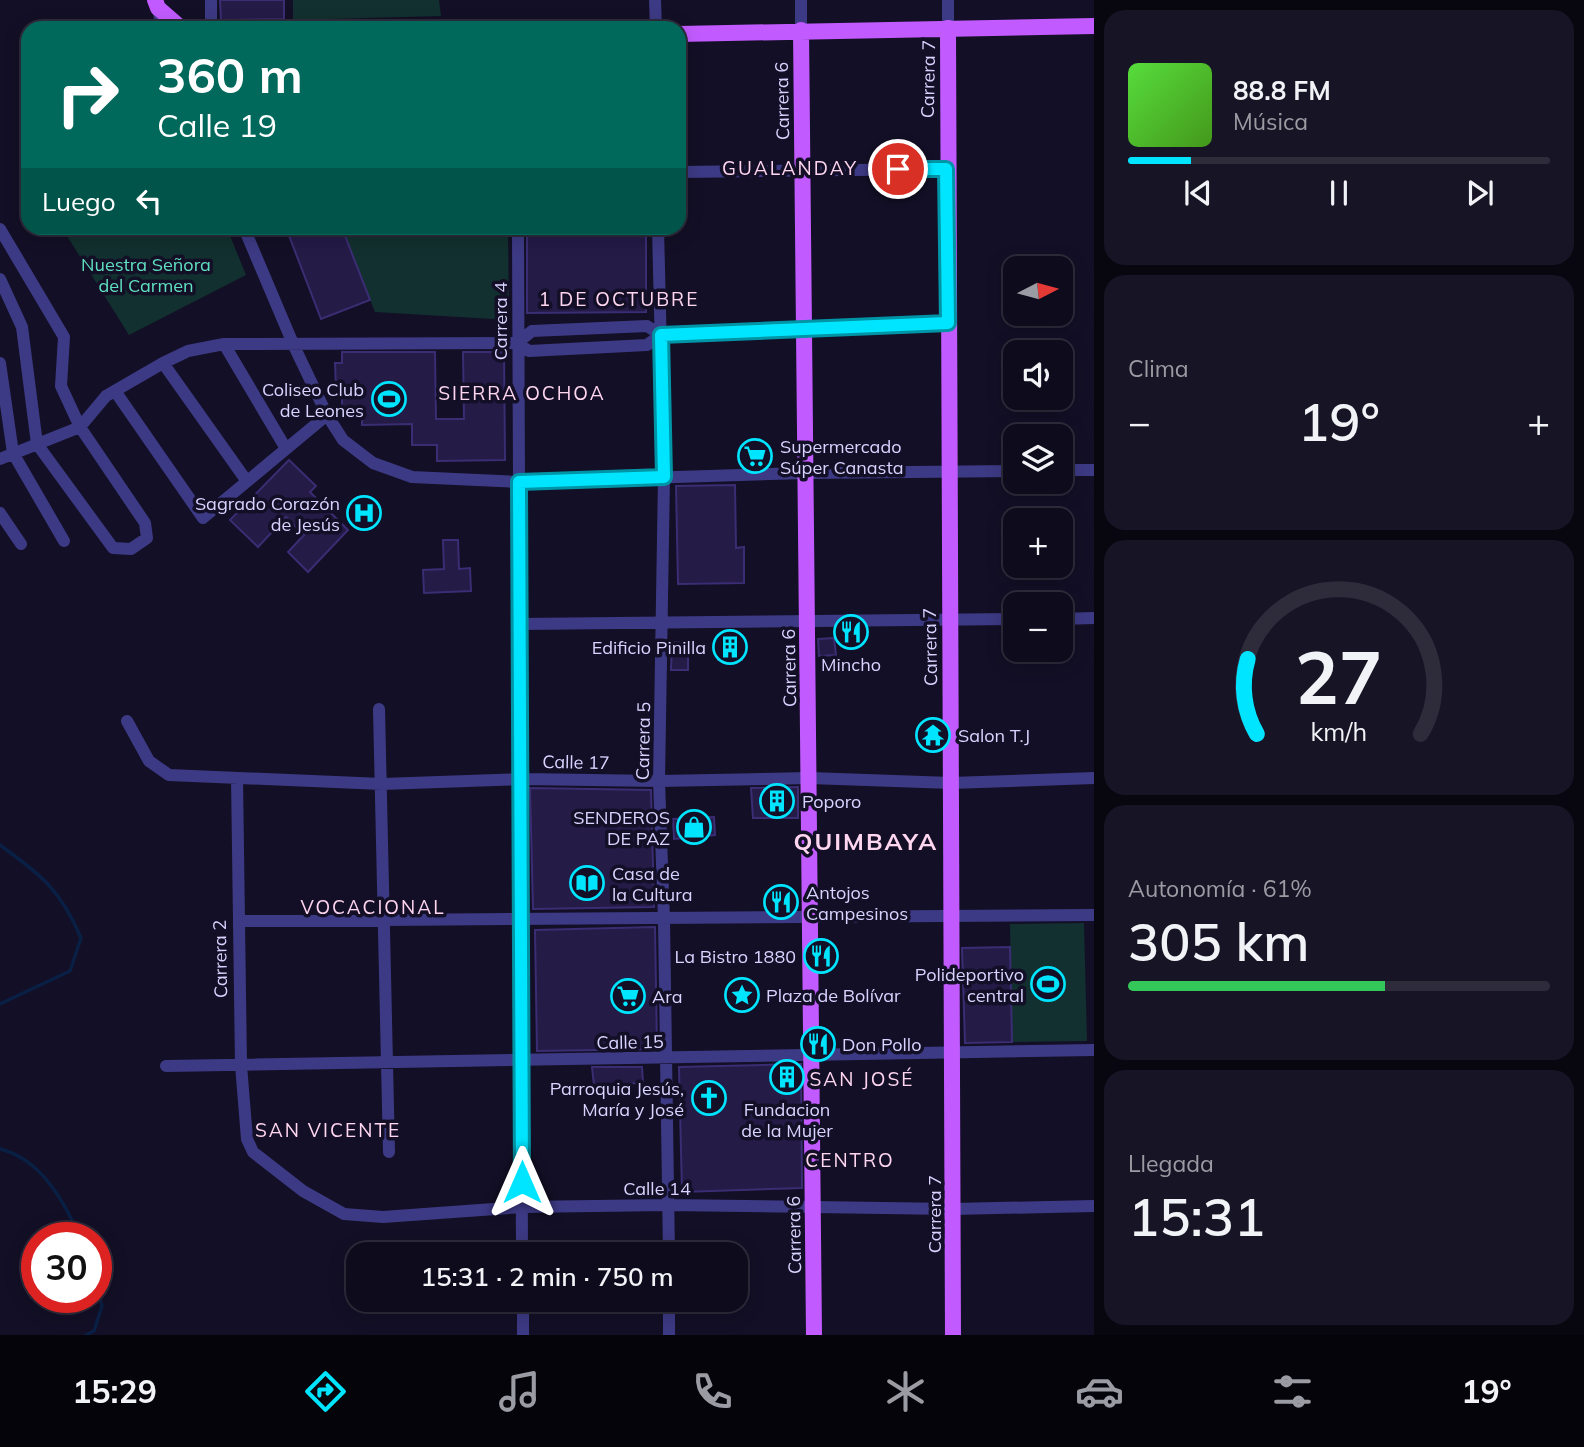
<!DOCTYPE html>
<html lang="es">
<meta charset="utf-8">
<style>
body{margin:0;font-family:Mulish,sans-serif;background:#171425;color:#f1f3f6;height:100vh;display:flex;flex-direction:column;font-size:26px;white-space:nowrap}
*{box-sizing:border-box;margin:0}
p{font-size:23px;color:#9b9ba3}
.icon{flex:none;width:38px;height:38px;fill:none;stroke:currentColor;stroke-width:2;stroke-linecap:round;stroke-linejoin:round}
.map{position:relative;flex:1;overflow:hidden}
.sheet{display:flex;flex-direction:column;gap:10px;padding:10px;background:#08060f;width:490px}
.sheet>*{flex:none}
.hud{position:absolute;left:21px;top:21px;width:665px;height:214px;border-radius:21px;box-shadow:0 4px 18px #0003,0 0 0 2px #2e2b3b;background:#00695c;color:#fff;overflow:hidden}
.needle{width:46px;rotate:84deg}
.fabs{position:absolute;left:1003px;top:256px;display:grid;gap:14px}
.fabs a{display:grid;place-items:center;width:70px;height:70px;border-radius:14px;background:#0e0b1c;box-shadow:0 4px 18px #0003,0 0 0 2px #2e2b3b;font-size:35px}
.speed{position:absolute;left:21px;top:1222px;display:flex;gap:14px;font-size:35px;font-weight:700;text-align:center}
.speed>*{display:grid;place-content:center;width:91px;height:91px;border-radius:50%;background:#0e0b1c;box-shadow:0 4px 18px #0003,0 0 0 2px #2e2b3b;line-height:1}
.speed .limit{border:10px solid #d22;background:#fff;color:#111}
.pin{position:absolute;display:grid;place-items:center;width:60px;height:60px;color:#fff;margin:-30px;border:4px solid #fff;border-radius:50%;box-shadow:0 2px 7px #0007}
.me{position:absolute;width:77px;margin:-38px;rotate:0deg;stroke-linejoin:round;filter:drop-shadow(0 0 5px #0008)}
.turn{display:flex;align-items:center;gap:24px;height:147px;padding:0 21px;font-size:32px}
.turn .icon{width:91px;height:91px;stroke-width:2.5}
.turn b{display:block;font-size:49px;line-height:60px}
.then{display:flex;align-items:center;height:66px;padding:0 21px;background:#0003;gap:14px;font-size:26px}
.big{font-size:52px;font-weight:600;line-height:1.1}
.sheet .card{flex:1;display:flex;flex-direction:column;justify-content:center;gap:10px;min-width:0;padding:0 24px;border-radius:21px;background:#171425}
.sheet .dial{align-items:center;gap:0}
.dial svg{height:182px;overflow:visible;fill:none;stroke:#2e2b3b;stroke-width:7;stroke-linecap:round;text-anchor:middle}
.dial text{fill:#f1f3f6;stroke:none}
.song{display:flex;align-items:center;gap:21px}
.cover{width:84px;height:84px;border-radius:10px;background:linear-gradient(135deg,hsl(110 70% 55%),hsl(100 70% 35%))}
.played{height:7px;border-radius:4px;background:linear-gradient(90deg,#00e5ff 15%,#2e2b3b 15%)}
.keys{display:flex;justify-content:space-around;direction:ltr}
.heat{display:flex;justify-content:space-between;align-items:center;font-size:38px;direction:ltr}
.charge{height:10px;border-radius:5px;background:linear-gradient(90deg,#34c759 61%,#2e2b3b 0)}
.trip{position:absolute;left:346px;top:1242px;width:402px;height:70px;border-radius:21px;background:#0e0b1c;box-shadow:0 4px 18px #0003,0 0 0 2px #2e2b3b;font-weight:600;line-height:70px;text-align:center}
.dock{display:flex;height:112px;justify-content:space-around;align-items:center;background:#06040b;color:#9b9ba3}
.dock .icon{width:49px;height:49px}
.dock .active{color:#00e5ff}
.dock b{font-size:32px;color:#f1f3f6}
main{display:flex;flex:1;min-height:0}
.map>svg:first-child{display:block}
.green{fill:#12302f}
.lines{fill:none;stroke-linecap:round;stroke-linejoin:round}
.stream{stroke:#0a1f44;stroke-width:3.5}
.building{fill:#241b47;stroke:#3b2d73;stroke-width:2}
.minor{stroke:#3d3a85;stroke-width:12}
.major{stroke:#c25bff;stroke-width:16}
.route-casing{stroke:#0095a6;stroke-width:18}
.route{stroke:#00e5ff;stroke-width:12}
.labels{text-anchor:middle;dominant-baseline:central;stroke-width:7;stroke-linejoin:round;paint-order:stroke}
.street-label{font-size:18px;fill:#d9d4ff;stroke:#130f26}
.park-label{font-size:18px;fill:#5fe0c0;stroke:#130f26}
.poi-label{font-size:18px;fill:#d9d4ff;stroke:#130f26;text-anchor:start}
.neighbourhood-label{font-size:19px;letter-spacing:2px;fill:#ffd6f0;stroke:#130f26}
.district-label{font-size:24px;font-weight:bold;letter-spacing:2px;fill:#ffd6f0;stroke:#130f26}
</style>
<main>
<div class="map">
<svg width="1094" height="1335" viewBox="0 0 1094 1335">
<rect width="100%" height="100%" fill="#130f26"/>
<!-- green -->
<path class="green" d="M 293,0 L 439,0 L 441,16 L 293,20 Z
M 62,228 L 227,228 L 246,275 L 129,335 Z
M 342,228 L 508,228 L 509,320 L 375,312 Z
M 1084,923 L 1087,1041 L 1012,1042 L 1010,924 Z"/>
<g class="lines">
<!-- stream -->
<path class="stream" d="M 0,845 C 41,875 61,890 81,938 L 70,971 L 0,1004
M 0,1149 C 41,1159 64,1201 80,1237
M 86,1335 L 94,1331 L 102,1306 L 96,1283"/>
</g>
<!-- building -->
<path class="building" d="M 220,0 L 284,0 L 284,19 L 221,20 Z
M 302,228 L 342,228 L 370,300 L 321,319 L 288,233 Z
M 527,228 L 646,228 L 646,312 L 527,313 Z
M 342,352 L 435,352 L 436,419 L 464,419 L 463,352 L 504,352 L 505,460 L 437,461 L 437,445 L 412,445 L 412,424 L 362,425 L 362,411 L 342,411 L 342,388 L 336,388 L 335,363 L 342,363 Z
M 289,460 L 316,486 L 310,492 L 348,530 L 308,572 L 288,552 L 304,535 L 286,517 L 258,547 L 230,520 Z
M 735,485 L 736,548 L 744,547 L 744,583 L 678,584 L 676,486 Z
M 443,540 L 458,540 L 459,569 L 470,568 L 471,591 L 424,593 L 423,570 L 444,569 Z
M 718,635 L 741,635 L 742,660 L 718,660 Z
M 834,638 L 836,655 L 819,656 L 818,639 Z
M 672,642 L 688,643 L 688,670 L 671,670 Z
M 798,787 L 798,818 L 753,818 L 751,788 Z
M 530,788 L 651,790 L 654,907 L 533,909 Z
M 714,817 L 715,835 L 674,839 L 673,819 Z
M 655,927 L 657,1049 L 537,1051 L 535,930 Z
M 1010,947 L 1012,1042 L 965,1043 L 962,948 Z
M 801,1064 L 802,1188 L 682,1192 L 679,1067 Z
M 592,1067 L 642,1067 L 643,1083 L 594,1085 Z"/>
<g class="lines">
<!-- minor -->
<path class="minor" d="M 211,0 L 211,28
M 655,0 L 656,28
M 801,0 L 801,30
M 948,0 L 948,28
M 158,8 L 162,28
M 679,172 L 946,169
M 244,228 L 294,346 L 327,415 L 343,440 L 373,463 L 412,477 L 519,482 L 805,473 L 1015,471
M 518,228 L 522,1255
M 658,228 L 664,477 L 659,781 L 664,920 L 669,1255
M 0,229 L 64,337 L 61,386 L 80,427 L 0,459
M 0,279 L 22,327 L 37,444 L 113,548 L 131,549 L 147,538 L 145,523 L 80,427 L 106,396 L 163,363 L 188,351 L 224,344 L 517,343 L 529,351 L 647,345 L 661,335 L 948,323
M 517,343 L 532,331 L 647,326 L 661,335
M 224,344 L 285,447
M 0,363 L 13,453 L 64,541
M 163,363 L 246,480
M 115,391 L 203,518 L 327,415
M 1060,470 L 1094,470
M 0,513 L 21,544
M 1060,619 L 1094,618
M 520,624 L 1015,619
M 379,709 L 389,1152
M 127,721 L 149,761 L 169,775 L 382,784 L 522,779 L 659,781 L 810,778 L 951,783 L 1094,778
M 237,778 L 241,1065 L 247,1139 L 253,1152 L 303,1191 L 344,1214 L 383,1217 L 522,1207 L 668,1205 L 953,1209 L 1094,1206
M 239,921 L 1094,915
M 166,1066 L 1094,1050
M 523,1300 L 523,1335
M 669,1300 L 669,1335"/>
<!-- major -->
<path class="major" d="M 155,0 L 158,8 L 181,28
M 948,28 L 953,1335
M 801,30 L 814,1335
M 679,34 L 1094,26"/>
</g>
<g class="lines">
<!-- route casing -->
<g class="route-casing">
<path id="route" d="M 522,1182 L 519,482 L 664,477 L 661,335 L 948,323 L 946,169 L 898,169"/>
</g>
<!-- route -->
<use href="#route" class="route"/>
</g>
<!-- icons -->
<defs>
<g id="stadium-ring" transform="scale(1.75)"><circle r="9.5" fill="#130f26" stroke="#00e5ff" stroke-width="1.5"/><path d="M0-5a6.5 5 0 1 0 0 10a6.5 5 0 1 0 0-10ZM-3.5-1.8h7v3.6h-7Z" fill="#00e5ff"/></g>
<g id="supermarket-ring" transform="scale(1.75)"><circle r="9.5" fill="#130f26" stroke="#00e5ff" stroke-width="1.5"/><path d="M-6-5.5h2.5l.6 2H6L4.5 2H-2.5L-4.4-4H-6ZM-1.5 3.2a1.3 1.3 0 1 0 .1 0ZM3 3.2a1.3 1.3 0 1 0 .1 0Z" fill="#00e5ff"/></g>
<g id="hospital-ring" transform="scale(1.75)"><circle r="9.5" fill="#130f26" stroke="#00e5ff" stroke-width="1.5"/><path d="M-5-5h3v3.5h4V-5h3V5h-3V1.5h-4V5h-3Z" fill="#00e5ff"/></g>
<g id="restaurant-ring" transform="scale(1.75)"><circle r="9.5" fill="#130f26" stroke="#00e5ff" stroke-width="1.5"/><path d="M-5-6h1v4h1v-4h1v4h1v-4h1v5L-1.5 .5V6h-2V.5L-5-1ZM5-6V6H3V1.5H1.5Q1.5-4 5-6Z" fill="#00e5ff"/></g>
<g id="building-ring" transform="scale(1.75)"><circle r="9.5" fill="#130f26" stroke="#00e5ff" stroke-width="1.5"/><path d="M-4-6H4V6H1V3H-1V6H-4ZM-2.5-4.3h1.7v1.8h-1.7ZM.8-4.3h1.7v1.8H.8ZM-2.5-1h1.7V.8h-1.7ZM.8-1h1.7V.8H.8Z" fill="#00e5ff"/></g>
<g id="temple-ring" transform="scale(1.75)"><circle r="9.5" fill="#130f26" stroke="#00e5ff" stroke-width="1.5"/><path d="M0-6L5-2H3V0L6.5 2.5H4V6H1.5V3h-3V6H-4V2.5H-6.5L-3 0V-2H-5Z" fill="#00e5ff"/></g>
<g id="shop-ring" transform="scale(1.75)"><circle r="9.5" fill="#130f26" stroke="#00e5ff" stroke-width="1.5"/><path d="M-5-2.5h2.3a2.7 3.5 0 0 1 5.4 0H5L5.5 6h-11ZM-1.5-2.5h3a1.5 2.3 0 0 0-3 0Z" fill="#00e5ff"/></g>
<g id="library-ring" transform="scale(1.75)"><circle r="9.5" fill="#130f26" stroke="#00e5ff" stroke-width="1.5"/><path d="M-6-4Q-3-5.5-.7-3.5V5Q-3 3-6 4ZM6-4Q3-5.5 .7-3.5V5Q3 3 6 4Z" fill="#00e5ff"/></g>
<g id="sight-ring" transform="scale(1.75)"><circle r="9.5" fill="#130f26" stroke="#00e5ff" stroke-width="1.5"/><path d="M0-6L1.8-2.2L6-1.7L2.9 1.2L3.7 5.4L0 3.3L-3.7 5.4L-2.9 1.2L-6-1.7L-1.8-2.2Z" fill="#00e5ff"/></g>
<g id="church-ring" transform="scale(1.75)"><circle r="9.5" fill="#130f26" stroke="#00e5ff" stroke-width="1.5"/><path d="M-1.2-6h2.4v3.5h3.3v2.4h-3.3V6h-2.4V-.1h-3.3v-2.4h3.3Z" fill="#00e5ff"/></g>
</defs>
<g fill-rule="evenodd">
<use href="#stadium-ring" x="389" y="399"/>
<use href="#supermarket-ring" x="755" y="456"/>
<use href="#hospital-ring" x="364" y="513"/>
<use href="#restaurant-ring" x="851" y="632"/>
<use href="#building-ring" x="730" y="647"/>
<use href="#temple-ring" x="933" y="735"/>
<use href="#building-ring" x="777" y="801"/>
<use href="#shop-ring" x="694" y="827"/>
<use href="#library-ring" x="587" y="883"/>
<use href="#restaurant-ring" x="781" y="902"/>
<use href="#restaurant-ring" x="821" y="956"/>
<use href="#stadium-ring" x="1048" y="984"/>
<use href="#sight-ring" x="742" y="995"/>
<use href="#supermarket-ring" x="628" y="996"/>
<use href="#restaurant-ring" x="818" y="1044"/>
<use href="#building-ring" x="787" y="1077"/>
<use href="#church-ring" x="709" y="1098"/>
</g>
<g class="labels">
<!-- street labels -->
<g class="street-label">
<text transform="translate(928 79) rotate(-89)">Carrera 7</text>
<text transform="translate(782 101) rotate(-91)">Carrera 6</text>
<text transform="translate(500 321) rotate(-90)">Carrera 4</text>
<text transform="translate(930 647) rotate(-91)">Carrera 7</text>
<text transform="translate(789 668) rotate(-91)">Carrera 6</text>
<text transform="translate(643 741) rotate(-89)">Carrera 5</text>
<text transform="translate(576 762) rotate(1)">Calle 17</text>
<text transform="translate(220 959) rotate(-91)">Carrera 2</text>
<text transform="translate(630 1042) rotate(-1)">Calle 15</text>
<text x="657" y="1188">Calle 14</text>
<text transform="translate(934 1214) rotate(-90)">Carrera 7</text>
<text transform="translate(794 1235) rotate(-91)">Carrera 6</text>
</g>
<!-- park labels -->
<g class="park-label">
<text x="146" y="264">Nuestra Señora<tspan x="146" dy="21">del Carmen</tspan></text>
</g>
<!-- poi labels -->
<g class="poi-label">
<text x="364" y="389" text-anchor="end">Coliseo Club<tspan x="364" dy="21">de Leones</tspan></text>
<text x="780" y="446">Supermercado<tspan x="780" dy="21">Súper Canasta</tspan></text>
<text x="340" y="503" text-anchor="end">Sagrado Corazón<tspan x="340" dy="21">de Jesús</tspan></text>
<text x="706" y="647" text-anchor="end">Edificio Pinilla</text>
<text x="851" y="664" text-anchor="middle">Mincho</text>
<text x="958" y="735">Salon T.J</text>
<text x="802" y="801">Poporo</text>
<text x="670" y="817" text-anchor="end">SENDEROS<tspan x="670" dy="21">DE PAZ</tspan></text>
<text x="612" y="873">Casa de<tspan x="612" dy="21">la Cultura</tspan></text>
<text x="806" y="892">Antojos<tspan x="806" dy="21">Campesinos</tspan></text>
<text x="796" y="956" text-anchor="end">La Bistro 1880</text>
<text x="1024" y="974" text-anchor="end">Polideportivo<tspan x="1024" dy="21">central</tspan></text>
<text x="766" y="995">Plaza de Bolívar</text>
<text x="652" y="996">Ara</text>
<text x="842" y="1044">Don Pollo</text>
<text x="684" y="1088" text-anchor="end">Parroquia Jesús,<tspan x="684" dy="21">María y José</tspan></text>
<text x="787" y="1109" text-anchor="middle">Fundacion<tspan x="787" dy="21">de la Mujer</tspan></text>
</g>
<!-- neighbourhood labels -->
<g class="neighbourhood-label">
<text x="790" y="168">GUALANDAY</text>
<text x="619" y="299">1 DE OCTUBRE</text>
<text x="522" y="393">SIERRA OCHOA</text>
<text x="373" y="907">VOCACIONAL</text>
<text x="862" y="1079">SAN JOSÉ</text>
<text x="328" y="1130">SAN VICENTE</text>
<text x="850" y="1160">CENTRO</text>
</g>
<!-- district labels -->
<g class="district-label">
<text x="866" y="841">QUIMBAYA</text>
</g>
</g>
</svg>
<div class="fabs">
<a><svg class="needle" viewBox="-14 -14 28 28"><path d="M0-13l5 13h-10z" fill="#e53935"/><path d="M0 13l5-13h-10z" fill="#9b9ba3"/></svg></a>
<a><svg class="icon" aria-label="sound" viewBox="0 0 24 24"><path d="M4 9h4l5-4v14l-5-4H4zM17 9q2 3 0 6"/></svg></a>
<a><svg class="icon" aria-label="layers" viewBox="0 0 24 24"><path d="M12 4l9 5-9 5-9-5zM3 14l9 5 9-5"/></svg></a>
<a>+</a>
<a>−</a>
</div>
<div class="speed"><div class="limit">30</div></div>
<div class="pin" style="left:898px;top:169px;background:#d93025"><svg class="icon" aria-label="arrive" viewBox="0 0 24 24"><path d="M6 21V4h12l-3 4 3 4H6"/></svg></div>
<svg class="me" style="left:522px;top:1182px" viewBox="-20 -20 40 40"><path d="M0-17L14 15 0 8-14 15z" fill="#00e5ff" stroke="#fff" stroke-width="4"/></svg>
<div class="trip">15:31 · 2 min · 750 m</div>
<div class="hud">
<div class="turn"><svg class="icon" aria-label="right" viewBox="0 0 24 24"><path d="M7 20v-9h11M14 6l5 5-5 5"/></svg><div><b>360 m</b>Calle 19</div></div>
<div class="then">Luego<svg class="icon" aria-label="left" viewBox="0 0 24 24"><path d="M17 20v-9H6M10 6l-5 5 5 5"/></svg></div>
</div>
</div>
<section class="sheet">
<div class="card">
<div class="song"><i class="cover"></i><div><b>88.8 FM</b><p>Música</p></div></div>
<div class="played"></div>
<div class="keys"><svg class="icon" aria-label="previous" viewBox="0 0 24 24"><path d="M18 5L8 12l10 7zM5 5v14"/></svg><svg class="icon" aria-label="pause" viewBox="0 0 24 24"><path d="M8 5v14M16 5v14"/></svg><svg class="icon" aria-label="next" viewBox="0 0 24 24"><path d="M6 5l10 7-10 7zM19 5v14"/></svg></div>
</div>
<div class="card"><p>Clima</p>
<div class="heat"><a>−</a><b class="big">19°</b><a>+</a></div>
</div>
<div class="card dial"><svg viewBox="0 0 100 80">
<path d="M14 69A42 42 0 1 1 86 69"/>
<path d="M14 69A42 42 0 0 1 10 36" stroke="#00e5ff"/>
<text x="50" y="56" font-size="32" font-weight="700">27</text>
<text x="50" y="72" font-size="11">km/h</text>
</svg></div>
<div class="card"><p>Autonomía · 61%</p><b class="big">305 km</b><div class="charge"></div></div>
<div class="card"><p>Llegada</p><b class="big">15:31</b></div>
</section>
</main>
<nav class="dock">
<b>15:29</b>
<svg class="icon active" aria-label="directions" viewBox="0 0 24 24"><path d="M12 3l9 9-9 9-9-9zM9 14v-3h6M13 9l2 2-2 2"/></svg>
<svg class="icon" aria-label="music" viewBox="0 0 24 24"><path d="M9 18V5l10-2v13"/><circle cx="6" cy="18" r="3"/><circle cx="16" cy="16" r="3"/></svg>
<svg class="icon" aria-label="phone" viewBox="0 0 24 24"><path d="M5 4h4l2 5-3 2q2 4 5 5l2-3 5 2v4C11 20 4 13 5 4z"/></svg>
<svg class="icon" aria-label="climate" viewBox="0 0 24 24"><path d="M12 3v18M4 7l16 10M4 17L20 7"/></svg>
<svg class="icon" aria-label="car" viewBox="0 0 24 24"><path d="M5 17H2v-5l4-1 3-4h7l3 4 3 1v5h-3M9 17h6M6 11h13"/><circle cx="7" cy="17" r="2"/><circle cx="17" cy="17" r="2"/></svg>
<svg class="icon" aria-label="filters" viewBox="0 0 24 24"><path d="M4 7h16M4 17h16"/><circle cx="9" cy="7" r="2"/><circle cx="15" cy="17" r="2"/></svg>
<b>19°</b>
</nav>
